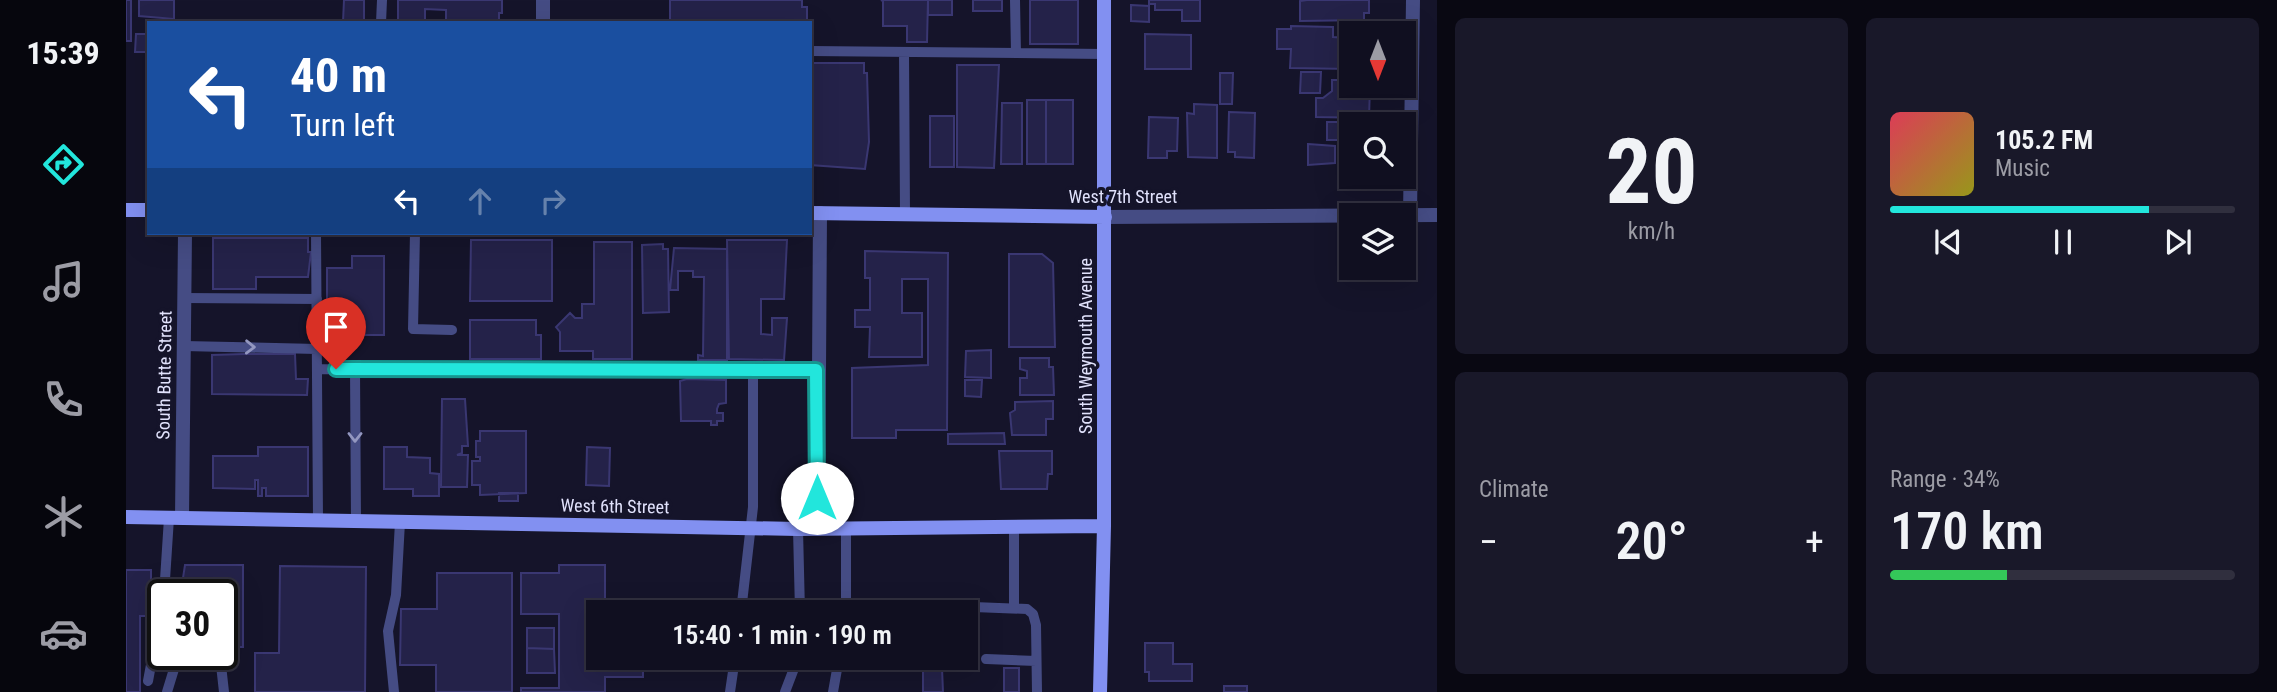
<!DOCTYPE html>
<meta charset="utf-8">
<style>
body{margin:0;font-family:"Roboto Condensed",sans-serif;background:#191829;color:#f1f3f6;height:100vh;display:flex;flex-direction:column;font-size:26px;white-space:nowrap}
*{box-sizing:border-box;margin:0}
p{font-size:23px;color:#9c9ca5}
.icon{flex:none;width:38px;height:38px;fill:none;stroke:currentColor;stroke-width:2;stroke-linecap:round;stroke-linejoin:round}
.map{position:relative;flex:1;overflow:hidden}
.details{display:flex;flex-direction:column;gap:18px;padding:18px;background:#090812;width:840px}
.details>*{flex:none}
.guide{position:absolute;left:21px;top:21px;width:665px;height:214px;border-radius:0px;box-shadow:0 7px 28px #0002,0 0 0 2px #302f3e;background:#1a4fa0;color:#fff;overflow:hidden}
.needle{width:46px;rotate:180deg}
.tools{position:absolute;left:1213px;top:21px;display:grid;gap:14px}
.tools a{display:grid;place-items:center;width:77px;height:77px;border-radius:0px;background:#100f20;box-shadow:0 7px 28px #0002,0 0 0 2px #302f3e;font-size:35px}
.speed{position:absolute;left:21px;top:579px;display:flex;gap:14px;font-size:35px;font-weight:700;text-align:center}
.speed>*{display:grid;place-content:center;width:91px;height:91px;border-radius:50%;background:#100f20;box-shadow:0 7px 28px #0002,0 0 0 2px #302f3e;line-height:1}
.speed .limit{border:4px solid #111;border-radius:10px;background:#fff;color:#111}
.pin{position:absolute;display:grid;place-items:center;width:60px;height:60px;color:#fff;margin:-72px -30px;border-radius:50% 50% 50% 0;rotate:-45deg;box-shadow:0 0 7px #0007}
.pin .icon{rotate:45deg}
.me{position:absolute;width:77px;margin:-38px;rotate:0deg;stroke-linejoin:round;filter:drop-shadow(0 0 5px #0008)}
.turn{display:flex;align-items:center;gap:24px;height:147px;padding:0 28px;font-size:32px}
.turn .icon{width:91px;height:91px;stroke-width:2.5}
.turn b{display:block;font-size:49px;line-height:60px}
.lanes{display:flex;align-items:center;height:66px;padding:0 28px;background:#0003;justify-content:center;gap:35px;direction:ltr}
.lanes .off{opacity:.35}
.big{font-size:52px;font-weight:600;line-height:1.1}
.details .tile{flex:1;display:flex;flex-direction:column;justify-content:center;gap:10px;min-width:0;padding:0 24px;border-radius:10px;background:#191829}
.details .dial{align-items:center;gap:0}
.dial b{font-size:91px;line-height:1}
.song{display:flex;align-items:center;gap:21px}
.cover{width:84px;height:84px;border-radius:10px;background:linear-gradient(135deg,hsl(350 70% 55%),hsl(60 70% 35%))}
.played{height:7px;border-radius:4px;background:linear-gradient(90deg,#22e6dc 75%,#302f3e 75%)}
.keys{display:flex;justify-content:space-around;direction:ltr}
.heat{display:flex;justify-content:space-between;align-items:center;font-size:38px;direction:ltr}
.charge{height:10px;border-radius:5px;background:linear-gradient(90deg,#34c759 34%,#302f3e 0)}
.details .tiles{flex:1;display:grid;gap:18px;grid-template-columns:repeat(2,1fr)}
.trip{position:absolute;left:460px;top:600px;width:392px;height:70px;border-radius:0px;background:#100f20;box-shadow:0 7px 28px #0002,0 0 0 2px #302f3e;font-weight:600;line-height:70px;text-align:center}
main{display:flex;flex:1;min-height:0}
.tab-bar{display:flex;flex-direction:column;width:126px;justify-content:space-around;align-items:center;background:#06060d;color:#9c9ca5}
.tab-bar .icon{width:49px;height:49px}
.tab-bar .active{color:#22e6dc}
.tab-bar b{font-size:32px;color:#f1f3f6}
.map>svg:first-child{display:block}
.building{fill:#242249;stroke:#3a3772;stroke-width:2}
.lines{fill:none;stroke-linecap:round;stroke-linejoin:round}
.lane{stroke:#454c84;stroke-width:10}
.street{stroke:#454c84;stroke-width:14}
.secondary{stroke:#8290f1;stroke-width:14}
.oneway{stroke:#9397c0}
.route-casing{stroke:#16968f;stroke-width:18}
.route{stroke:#22e6dc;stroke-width:12}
.labels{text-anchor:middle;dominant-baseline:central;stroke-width:7;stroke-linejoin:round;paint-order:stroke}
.street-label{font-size:18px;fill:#e1e2fc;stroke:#15142a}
</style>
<main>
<nav class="tab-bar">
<b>15:39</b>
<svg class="icon active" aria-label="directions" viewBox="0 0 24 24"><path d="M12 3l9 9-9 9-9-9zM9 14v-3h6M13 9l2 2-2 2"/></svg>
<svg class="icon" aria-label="music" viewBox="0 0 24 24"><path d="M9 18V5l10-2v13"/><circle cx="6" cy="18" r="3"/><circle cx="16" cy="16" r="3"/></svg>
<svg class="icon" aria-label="phone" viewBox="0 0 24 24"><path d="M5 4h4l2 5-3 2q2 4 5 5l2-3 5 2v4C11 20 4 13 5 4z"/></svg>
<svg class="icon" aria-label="climate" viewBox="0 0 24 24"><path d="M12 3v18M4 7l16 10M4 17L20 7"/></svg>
<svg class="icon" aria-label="car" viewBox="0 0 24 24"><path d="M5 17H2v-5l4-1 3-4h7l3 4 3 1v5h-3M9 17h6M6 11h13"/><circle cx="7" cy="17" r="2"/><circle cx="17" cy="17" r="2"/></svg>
</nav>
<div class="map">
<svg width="1311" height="692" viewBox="0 0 1311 692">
<rect width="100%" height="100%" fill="#15142a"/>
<!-- building -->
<path class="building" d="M 0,0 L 5,0 L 5,41 L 0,41 Z
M 13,0 L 48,0 L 48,19 L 13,16 Z
M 218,0 L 238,0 L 238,23 L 215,23 L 217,22 Z
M 272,0 L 376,0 L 376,13 L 373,13 L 373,23 L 320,23 L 320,10 L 299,9 L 299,23 L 272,23 Z
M 544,0 L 676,0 L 676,7 L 681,7 L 681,23 L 544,23 Z
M 802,0 L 826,0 L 826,15 L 802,15 Z
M 802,0 L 801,42 L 781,42 L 781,26 L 757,26 L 757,1 L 755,0 Z
M 847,0 L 876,0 L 876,11 L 847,11 Z
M 904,0 L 952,0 L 952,44 L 904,44 Z
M 1023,0 L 1074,0 L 1074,21 L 1056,21 L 1056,10 L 1029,10 L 1029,4 L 1023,4 Z
M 1181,0 L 1243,0 L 1243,13 L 1238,13 L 1238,20 L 1174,21 L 1174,1 Z
M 1005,5 L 1023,6 L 1023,22 L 1005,21 Z
M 1165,26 L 1207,27 L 1207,37 L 1222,38 L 1222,44 L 1225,44 L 1225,69 L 1164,68 L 1165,49 L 1151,49 L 1151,29 L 1165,29 Z
M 10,34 L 23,34 L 23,52 L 9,52 Z
M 1019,34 L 1065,35 L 1065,69 L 1019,69 Z
M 684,63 L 738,63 L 738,73 L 741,73 L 743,142 L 739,169 L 684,165 Z
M 831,65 L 873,65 L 868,168 L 831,167 Z
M 1175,72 L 1195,72 L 1194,93 L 1174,93 Z
M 1094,73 L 1107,73 L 1106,104 L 1094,104 Z
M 1206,80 L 1225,80 L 1225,86 L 1244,86 L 1243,118 L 1190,117 L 1190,98 L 1197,98 L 1206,91 Z
M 901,100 L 920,100 L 920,164 L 901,164 Z
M 920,100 L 947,100 L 947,164 L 920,164 Z
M 876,103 L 896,103 L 896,164 L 875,164 Z
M 1068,104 L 1091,105 L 1091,158 L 1062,157 L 1061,113 L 1068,114 Z
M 1103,112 L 1129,113 L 1128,158 L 1109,157 L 1109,152 L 1102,152 Z
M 804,116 L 828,116 L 828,167 L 804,167 Z
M 1023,117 L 1052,118 L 1051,151 L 1041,151 L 1041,158 L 1022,158 Z
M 1201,122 L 1218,122 L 1218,127 L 1225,128 L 1225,165 L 1214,165 L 1214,140 L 1201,140 Z
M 1182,144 L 1209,146 L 1209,163 L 1182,165 Z
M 87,238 L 182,238 L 182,252 L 185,252 L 182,277 L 130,277 L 130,289 L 87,289 Z
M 345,240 L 426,240 L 426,301 L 344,301 Z
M 601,240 L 661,240 L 658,299 L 635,299 L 635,334 L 646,335 L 646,318 L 661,318 L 658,360 L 603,359 Z
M 468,242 L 506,242 L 506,359 L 467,359 L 467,351 L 434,351 L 434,332 L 430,327 L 444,313 L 449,318 L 456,318 L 456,304 L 468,304 Z
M 537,244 L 537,249 L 542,249 L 543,312 L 517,313 L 516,245 Z
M 548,248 L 601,249 L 601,360 L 572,360 L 572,355 L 577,356 L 578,277 L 567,277 L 567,271 L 552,271 L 552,290 L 544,290 Z
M 739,251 L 822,253 L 821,430 L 770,430 L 770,438 L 726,438 L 726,368 L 802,365 L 802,279 L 776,279 L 776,313 L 796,313 L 796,357 L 743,357 L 744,327 L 729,327 L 729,310 L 744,310 L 744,278 L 739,278 Z
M 883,254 L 916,254 L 927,263 L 929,347 L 883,347 Z
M 226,256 L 258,256 L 258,335 L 225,335 L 225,322 L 201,322 L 201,268 L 226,268 Z
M 344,320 L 410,320 L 410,335 L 415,335 L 415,359 L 344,359 Z
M 865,350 L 865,378 L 839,377 L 840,351 Z
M 118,354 L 169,354 L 170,379 L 182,379 L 181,395 L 86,394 L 86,355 Z
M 894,358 L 923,358 L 923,367 L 927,367 L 928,395 L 894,395 L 894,378 L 901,378 L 901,371 L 894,369 Z
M 561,379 L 600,380 L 600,403 L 593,404 L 591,409 L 591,413 L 597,413 L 597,421 L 591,421 L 591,425 L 585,425 L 585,421 L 555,421 L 554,381 Z
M 839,380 L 856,380 L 855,397 L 839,396 Z
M 316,399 L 339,399 L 342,446 L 336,446 L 336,453 L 331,455 L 342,455 L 341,487 L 315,487 Z
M 927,401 L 927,419 L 920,419 L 920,435 L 886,435 L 884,413 L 889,410 L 889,402 Z
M 354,431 L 400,431 L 400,493 L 354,495 L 354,485 L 346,485 L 346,461 L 354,461 L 354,457 L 350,457 L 350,441 L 354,441 Z
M 878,433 L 879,444 L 822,444 L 822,434 Z
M 132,447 L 182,447 L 182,496 L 140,496 L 140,488 L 136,488 L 136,496 L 132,496 L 132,480 L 129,480 L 129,489 L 87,488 L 87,456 L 132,456 Z
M 258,447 L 281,447 L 281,457 L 304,458 L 304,473 L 313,474 L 313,496 L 287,496 L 287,489 L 258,489 Z
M 461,447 L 484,448 L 483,486 L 460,485 Z
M 873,451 L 926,451 L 926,474 L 922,474 L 921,489 L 875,489 Z
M 373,493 L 392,493 L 392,501 L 373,501 Z
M 59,565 L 117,565 L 117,647 L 96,647 L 96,595 L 51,595 L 51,591 L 55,591 Z
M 433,565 L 479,565 L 479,612 L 472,612 L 472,658 L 517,658 L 517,677 L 479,677 L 479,692 L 395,692 L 395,688 L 433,688 L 433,614 L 395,614 L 395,573 L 433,573 Z
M 154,566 L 240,567 L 239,692 L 129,692 L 129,653 L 153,653 Z
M 0,570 L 25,570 L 25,616 L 14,616 L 14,692 L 0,692 Z
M 311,573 L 386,573 L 386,692 L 310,692 L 310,665 L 274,665 L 275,609 L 311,609 Z
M 401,628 L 428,628 L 428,649 L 401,648 Z
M 1019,643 L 1047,643 L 1047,664 L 1066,664 L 1066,681 L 1023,681 L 1023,672 L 1019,672 Z
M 401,648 L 428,649 L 429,673 L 401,673 Z
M 797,668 L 816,668 L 817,692 L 797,692 Z
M 878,668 L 893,668 L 893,692 L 878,692 Z
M 1098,686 L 1121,686 L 1121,692 L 1098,692 Z"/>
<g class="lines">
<!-- lane -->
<path class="lane" d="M 889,0 L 890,53
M 255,23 L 256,0
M 684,51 L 978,54
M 778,52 L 779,214
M 190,233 L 192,520
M 289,233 L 287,329 L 326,330
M 58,298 L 191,299
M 58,346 L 191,349
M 191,369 L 690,370
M 229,369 L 230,521
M 672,529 L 674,612
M 38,595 L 43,518
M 888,608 L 888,527
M 615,612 L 627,507 L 627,369
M 720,612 L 720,529
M 722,612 L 726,608 L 746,603 L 901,609 L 907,614 L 910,625 L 911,692
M 860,659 L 910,661
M 22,681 L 37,600
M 41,692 L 52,656 L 94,656 L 98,692
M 268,692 L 262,631 L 270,595 L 274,522
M 604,692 L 609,658
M 659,692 L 672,658
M 707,692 L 713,658"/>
<!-- street -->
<path class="street" d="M 417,23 L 417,0
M 1284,215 L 1287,0
M 979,217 L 1311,215
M 56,518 L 59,233
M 692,529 L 694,213"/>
<!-- secondary -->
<path class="secondary" d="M 0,210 L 23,210
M 684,213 L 979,217
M 0,517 L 672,529 L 978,526
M 974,692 L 978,526 L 978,0"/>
</g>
<!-- one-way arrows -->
<defs><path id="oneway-chevron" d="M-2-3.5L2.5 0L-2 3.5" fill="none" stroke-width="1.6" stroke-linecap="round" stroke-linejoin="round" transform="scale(1.75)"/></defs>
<g class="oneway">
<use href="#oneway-chevron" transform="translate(124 347) rotate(1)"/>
<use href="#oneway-chevron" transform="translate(229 437) rotate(90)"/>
</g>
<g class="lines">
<!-- route casing -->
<g class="route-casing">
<path id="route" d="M 210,369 L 690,370 L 691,498"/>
</g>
<!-- route -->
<use href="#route" class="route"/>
</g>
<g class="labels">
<!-- street labels -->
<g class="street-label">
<text x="997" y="196">West 7th Street</text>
<text transform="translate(959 346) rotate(-90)">South Weymouth Avenue</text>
<text transform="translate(38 375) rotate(-89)">South Butte Street</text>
<text transform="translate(489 506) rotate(1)">West 6th Street</text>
</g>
</g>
</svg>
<div class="tools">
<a><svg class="needle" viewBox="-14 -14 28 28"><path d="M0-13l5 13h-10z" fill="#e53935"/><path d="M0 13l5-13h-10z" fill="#9c9ca5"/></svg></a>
<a><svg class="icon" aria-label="search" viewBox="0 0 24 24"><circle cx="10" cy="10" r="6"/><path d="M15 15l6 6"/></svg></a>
<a><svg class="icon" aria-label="layers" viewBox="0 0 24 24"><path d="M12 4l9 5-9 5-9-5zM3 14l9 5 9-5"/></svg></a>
</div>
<div class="speed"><div class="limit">30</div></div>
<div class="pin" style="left:210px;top:369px;background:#d93025"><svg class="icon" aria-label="arrive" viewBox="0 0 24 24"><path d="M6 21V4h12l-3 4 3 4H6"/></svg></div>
<svg class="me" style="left:691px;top:498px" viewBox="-20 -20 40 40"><circle r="19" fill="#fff"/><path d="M0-13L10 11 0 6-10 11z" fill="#22e6dc"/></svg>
<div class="trip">15:40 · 1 min · 190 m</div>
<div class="guide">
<div class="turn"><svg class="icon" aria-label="left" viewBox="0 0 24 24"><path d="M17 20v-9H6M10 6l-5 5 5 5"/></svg><div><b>40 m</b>Turn left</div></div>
<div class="lanes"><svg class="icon" aria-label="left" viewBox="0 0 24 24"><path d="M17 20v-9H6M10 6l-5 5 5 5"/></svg><svg class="icon off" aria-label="ahead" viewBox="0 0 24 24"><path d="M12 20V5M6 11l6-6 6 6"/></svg><svg class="icon off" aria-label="right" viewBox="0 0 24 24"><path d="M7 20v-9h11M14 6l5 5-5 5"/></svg></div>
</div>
</div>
<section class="details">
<div class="tiles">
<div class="tile dial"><b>20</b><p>km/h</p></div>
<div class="tile">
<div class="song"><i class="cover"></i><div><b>105.2 FM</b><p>Music</p></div></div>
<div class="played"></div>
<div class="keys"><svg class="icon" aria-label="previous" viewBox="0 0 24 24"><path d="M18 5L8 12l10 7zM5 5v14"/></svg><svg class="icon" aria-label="pause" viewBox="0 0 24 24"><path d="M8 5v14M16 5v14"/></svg><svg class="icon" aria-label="next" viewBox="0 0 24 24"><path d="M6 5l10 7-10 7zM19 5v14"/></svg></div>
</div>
<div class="tile"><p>Climate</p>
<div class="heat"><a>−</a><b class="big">20°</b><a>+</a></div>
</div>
<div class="tile"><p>Range · 34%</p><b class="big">170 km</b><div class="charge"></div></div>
</div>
</section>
</main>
